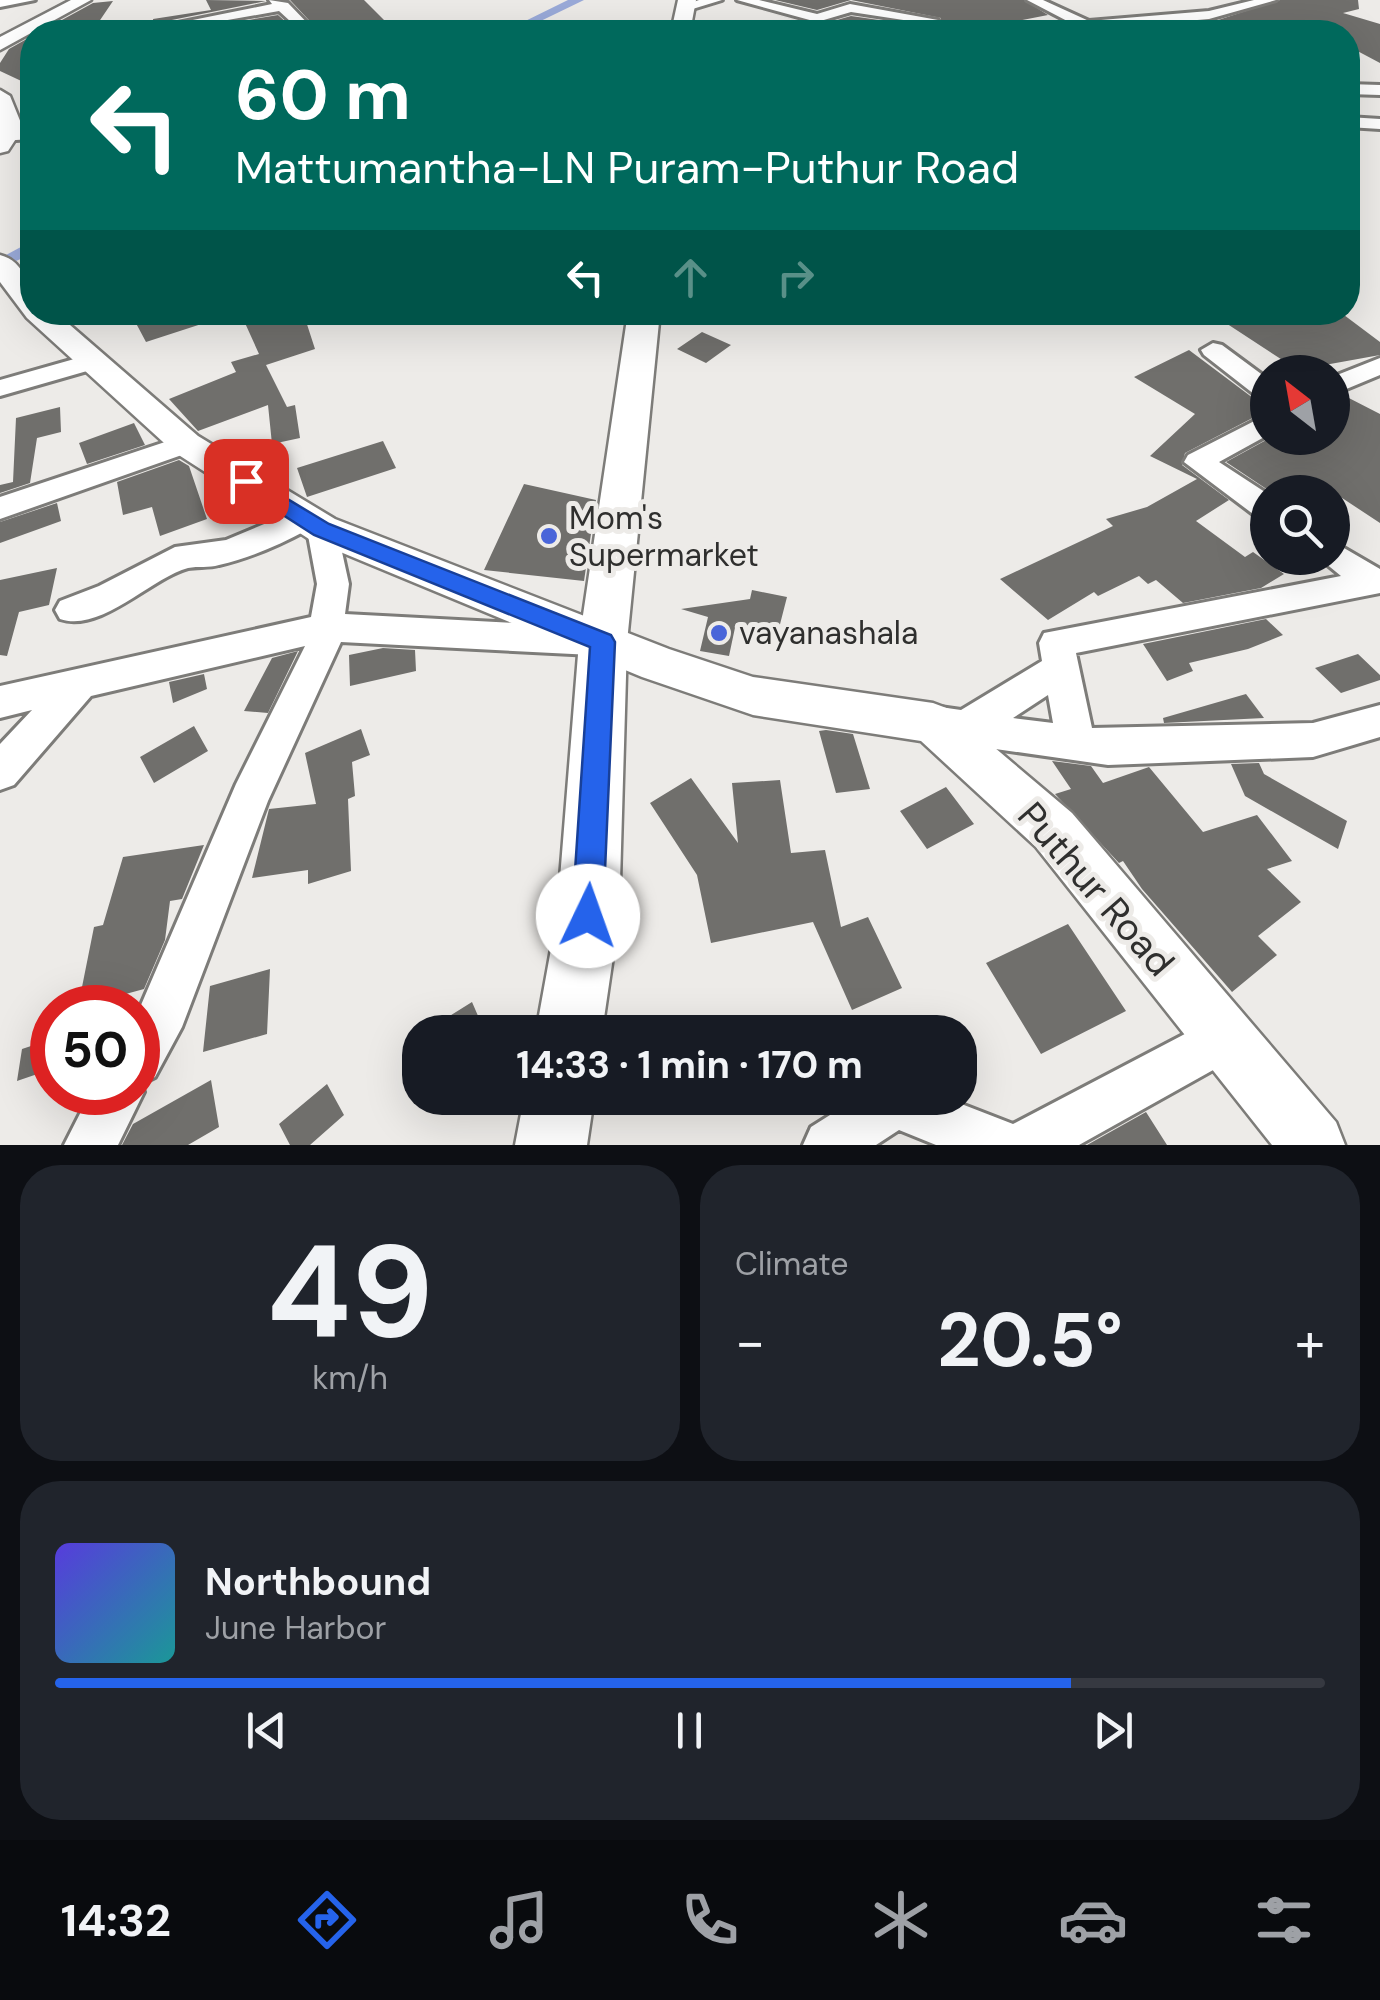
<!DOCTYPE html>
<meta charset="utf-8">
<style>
body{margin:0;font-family:"DM Sans",sans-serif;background:#20242c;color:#f1f3f6;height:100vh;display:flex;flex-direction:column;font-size:38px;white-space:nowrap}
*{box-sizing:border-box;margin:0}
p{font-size:32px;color:#9ea1a6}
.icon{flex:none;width:55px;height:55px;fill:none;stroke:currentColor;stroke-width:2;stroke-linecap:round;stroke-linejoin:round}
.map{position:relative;height:1145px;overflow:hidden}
.panel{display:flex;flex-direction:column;gap:20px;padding:20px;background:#0d0f14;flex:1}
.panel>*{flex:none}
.guide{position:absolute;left:20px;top:20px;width:1340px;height:305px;border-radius:40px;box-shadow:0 10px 40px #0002;background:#00695c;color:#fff;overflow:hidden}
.needle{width:65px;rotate:329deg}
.fabs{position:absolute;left:1250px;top:355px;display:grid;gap:20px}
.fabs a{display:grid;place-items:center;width:100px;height:100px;border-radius:50%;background:#171b24;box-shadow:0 10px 40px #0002;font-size:50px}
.speed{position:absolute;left:30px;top:985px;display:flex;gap:20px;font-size:50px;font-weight:700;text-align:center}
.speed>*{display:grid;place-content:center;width:130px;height:130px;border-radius:50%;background:#171b24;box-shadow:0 10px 40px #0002;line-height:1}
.speed .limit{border:15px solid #d22;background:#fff;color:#111}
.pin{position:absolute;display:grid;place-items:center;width:85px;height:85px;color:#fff;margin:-42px;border-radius:20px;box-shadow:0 5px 15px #0006}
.me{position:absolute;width:110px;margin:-55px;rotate:3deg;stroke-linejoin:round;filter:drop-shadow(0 0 8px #0008)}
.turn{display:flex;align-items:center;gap:35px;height:210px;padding:0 50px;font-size:45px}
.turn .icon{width:130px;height:130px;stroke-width:2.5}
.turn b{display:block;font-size:70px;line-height:85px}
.lanes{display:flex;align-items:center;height:95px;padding:0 50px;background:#0003;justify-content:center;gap:50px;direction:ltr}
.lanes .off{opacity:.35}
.big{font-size:75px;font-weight:700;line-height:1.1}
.panel .tile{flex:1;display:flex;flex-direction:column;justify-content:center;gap:15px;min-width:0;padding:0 35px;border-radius:40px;background:#20242c}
.panel .dial{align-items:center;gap:0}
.dial b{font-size:130px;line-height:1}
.song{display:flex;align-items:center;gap:30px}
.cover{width:120px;height:120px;border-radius:15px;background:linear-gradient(135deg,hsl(250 70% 55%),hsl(180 70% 35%))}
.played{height:10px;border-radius:5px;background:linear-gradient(90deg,#2563eb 80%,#363941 80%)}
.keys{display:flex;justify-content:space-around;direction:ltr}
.heat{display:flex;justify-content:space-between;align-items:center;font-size:55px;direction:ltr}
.panel .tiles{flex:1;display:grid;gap:20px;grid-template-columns:1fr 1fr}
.tile:last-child{grid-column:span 2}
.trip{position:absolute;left:402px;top:1015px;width:575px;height:100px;border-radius:40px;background:#171b24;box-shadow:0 10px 40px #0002;font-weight:700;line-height:100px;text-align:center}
.menu{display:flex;height:160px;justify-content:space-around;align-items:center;background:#090b0e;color:#9ea1a6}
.menu .icon{width:70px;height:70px}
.menu .current{color:#2563eb}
.menu b{font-size:45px;color:#f1f3f6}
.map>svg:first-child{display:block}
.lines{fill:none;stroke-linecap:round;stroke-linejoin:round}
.canal{fill:#9aaad9;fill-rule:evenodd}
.building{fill:#706f6c}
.minor-casing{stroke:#7d7c79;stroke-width:6}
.tertiary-casing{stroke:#7d7c79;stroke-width:5}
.secondary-casing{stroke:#7d7c79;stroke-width:5}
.minor{fill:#fff;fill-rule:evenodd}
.tertiary{fill:#fff;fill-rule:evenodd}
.secondary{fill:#fff;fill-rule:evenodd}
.route{fill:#2563eb;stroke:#184099;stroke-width:2.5}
.poi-dot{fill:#4965d9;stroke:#edebe8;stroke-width:4}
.labels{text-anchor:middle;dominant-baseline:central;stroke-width:10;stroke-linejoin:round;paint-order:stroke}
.poi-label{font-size:32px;fill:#2f2f2e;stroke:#edebe8;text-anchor:start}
.near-street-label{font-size:38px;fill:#2f2f2e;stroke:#edebe8}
</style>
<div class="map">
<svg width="1380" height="1145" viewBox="0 0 1380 1145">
<rect width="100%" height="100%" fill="#edebe8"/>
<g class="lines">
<!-- canal -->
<path class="canal" d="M 568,0 L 584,0 L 518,32 L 503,32 Z
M 32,241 L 32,254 L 16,261 L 6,255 Z"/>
</g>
<!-- building -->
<path class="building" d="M 206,0 L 266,1 L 157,23 L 154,28 L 160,32 L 154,32 L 153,19 L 211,10 Z
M 290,0 L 364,0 L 396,32 L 320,32 Z
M 775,0 L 1024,0 L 1048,15 L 961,32 L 911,32 L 939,24 L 941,18 L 851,0 L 817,10 Z
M 1280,0 L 1358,0 L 1359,9 L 1343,13 L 1380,24 L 1380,63 L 1348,46 L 1348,32 L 1095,32 L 1209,23 Z
M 113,1 L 92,32 L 40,32 L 93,3 Z
M 744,6 L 816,26 L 851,16 L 893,22 L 857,32 L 838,32 Z
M 278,15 L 297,32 L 178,32 Z
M 32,36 L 32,86 L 0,71 L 0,63 L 9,49 Z
M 130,312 L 222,312 L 223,317 L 146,342 Z
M 240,312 L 303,312 L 315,349 L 266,365 L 287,407 L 295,405 L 300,438 L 272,444 L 268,405 L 198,431 L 169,399 L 236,372 L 231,362 L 259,354 Z
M 1209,312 L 1340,312 L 1380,342 L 1380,355 L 1308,368 L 1293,360 L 1287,363 Z
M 702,332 L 731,345 L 706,363 L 677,349 Z
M 1189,350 L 1257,401 L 1268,404 L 1268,410 L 1185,453 L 1182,465 L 1229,500 L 1196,521 L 1245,557 L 1253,552 L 1284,574 L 1261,588 L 1183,603 L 1156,580 L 1148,584 L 1139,576 L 1098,596 L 1094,592 L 1048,620 L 1000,579 L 1113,526 L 1106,519 L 1147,507 L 1197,479 L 1150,456 L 1195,414 L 1134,377 Z
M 1343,395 L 1380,414 L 1380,523 L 1333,492 L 1271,492 L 1226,462 L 1270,438 L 1332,438 L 1332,399 Z
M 60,407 L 61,432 L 37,438 L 30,483 L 0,493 L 0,485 L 13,482 L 16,418 Z
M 134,423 L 145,445 L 87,464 L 79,443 Z
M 383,441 L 396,468 L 307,497 L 297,468 Z
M 179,460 L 189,466 L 207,519 L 160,536 L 152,507 L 123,515 L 117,482 Z
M 524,484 L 596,500 L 584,581 L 484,570 Z
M 57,503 L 61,521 L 0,543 L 0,522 Z
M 57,568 L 49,605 L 19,612 L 7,656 L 0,655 L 0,580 Z
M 752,590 L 787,597 L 778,632 L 736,623 L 729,656 L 700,651 L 708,617 L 681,609 L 750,599 Z
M 1266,619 L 1283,635 L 1248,649 L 1189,663 L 1193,671 L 1167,681 L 1143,644 Z
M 383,648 L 415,650 L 416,671 L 350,686 L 349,655 Z
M 298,651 L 268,713 L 244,711 L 272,658 Z
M 1358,654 L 1380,675 L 1380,680 L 1341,693 L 1315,668 Z
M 204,674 L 207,689 L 173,703 L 169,682 Z
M 1246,694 L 1264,718 L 1164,723 L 1163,718 Z
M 194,726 L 208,751 L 154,783 L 140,757 Z
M 361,729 L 370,755 L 352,762 L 355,796 L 348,799 L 351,871 L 308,884 L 308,870 L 252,878 L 269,809 L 316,804 L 305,753 Z
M 826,730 L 853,734 L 870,789 L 836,793 L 819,731 Z
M 1052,761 L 1091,766 L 1103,783 L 1149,767 L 1203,832 L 1257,815 L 1292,861 L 1267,869 L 1301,902 L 1258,936 L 1277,955 L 1232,992 L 1142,889 L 1123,861 L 1119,863 L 1055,794 L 1071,789 Z
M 1259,763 L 1264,774 L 1347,821 L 1338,849 L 1245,796 L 1231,764 Z
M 691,778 L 738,843 L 732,783 L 780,780 L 791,853 L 825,850 L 841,927 L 868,917 L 902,988 L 852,1010 L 813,922 L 711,943 L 697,875 L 650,803 Z
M 946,787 L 974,824 L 927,849 L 900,811 Z
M 204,845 L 182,899 L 170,901 L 165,940 L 144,989 L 78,1007 L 94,927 L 103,925 L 123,857 Z
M 1068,924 L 1126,1011 L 1041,1054 L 986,963 Z
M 270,969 L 267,1034 L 203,1052 L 210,986 Z
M 472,1002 L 485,1032 L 424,1032 Z
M 52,1039 L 52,1069 L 17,1081 L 22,1049 Z
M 211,1080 L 219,1127 L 188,1145 L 122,1145 L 133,1124 Z
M 327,1084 L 344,1115 L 310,1145 L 290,1145 L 279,1124 Z
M 1146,1112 L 1167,1145 L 1087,1145 Z"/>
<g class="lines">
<!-- minor casing -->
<g class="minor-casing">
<path id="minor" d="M 0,0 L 35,0 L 0,7 Z
M 269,0 L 288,3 L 316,32 L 302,32 L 279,11 L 165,31 L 158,27 L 272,4 Z
M 699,0 L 722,0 L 686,11 L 680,7 Z
M 737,0 L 759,0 L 817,14 L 850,4 L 938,20 L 896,32 L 874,32 L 910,21 L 851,12 L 817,22 Z
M 1027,0 L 1043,0 L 1089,21 L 1209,11 L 1254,0 L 1276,0 L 1209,19 L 1057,32 L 1040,29 L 1071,23 Z
M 1348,84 L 1380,85 L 1380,95 L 1348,94 Z
M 1348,117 L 1380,119 L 1380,129 L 1348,127 Z
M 32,129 L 32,139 L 0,141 L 0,131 Z
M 1213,343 L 1222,345 L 1268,379 L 1268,400 L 1259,398 L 1204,355 L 1201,350 Z
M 92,354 L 101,357 L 105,362 L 101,367 L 0,396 L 0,380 Z
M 1380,358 L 1380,375 L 1332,395 L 1332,377 Z
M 1268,414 L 1268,435 L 1219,462 L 1268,494 L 1268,520 L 1257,517 L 1184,462 L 1188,455 Z
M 186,435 L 196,438 L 200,444 L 196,450 L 0,519 L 0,497 Z
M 305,507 L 316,510 L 320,518 L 333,521 L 337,529 L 349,584 L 345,614 L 592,627 L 604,631 L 609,641 L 604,651 L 592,655 L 341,642 L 268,801 L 182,1027 L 155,1077 L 141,1084 L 144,1092 L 118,1145 L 64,1145 L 91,1092 L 138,1092 L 138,1012 L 236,784 L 305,646 L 91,696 L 14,785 L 0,790 L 0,744 L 32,710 L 0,718 L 0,686 L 311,617 L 317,584 L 307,530 C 279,545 250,558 219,565 C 209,568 198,566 188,568 C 151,578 101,633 60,619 L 55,610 L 60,601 L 99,586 L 175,547 L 226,540 Z
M 1332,541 L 1380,569 L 1380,593 L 1076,653 L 1092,728 L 1313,723 L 1380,705 L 1380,737 L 1313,757 L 1108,765 L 933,740 L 920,735 L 914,723 L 920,711 L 933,706 L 961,710 L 1042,661 L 1039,643 L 1044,633 L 1341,576 L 1319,558 L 1332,558 ZM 1048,695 L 1053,723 L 1013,718 Z
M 1223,1014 L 1240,1021 L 1247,1038 L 1240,1055 L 1079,1145 L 936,1145 L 899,1130 L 876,1145 L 803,1145 L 811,1127 L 857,1098 L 946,1098 L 1013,1124 Z"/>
</g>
<!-- tertiary casing -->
<g class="tertiary-casing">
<path id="tertiary" d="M 71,0 L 91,0 L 0,50 L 0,37 Z
M 0,90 L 10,96 L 23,128 L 8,151 L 0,153 Z
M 0,255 C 25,261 32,290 32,312 L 55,312 L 198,436 L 335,519 L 669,649 L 753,677 L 933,703 L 949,709 L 1072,813 L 1336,1122 L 1345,1145 L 1272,1145 L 1036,847 L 921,741 L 753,715 L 642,677 L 309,539 L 174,452 L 27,318 L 0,282 Z"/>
</g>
<!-- secondary casing -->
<g class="secondary-casing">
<path id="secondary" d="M 678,0 L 696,0 L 690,32 L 671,32 Z
M 628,312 L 660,312 L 627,642 L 619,916 L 602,1032 L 536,1032 L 557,916 L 579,642 Z
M 524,1098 L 594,1098 L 587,1145 L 515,1145 Z"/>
</g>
<!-- minor -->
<use href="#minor" class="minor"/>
<!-- tertiary -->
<use href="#tertiary" class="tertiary"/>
<!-- secondary -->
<use href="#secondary" class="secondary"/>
</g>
<!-- route -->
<path class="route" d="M 246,474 L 329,524 L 611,635 L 615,642 L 603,916 L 599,927 L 588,932 L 577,927 L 572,916 L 590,647 L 314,535 L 238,486 L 235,481 L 238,476 Z"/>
<!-- markers -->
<g class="poi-dot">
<circle cx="549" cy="536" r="10"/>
<circle cx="719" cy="633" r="10"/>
</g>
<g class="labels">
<!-- poi labels -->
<g class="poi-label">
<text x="569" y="518">Mom's<tspan x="569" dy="37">Supermarket</tspan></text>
<text x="739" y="633">vayanashala</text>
</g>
<!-- near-street labels -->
<g class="near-street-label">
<text transform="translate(1096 889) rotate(49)">Puthur Road</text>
</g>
</g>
</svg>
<div class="fabs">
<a><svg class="needle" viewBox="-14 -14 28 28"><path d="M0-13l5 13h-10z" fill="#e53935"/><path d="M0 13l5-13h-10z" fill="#9ea1a6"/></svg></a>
<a><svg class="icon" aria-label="search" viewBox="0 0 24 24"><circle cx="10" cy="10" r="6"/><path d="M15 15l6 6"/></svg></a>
</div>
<div class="speed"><div class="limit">50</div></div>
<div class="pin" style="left:246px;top:481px;background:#d93025"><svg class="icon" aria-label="arrive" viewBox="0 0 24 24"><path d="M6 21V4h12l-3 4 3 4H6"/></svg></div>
<svg class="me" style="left:588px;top:916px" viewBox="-20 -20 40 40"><circle r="19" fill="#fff"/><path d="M0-13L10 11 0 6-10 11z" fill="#2563eb"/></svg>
<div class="trip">14:33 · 1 min · 170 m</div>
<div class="guide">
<div class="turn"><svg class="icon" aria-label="left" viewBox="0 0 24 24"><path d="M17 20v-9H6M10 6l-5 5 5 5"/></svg><div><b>60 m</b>Mattumantha-LN Puram-Puthur Road</div></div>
<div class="lanes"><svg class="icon" aria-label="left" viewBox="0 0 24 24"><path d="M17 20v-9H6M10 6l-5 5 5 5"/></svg><svg class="icon off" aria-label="ahead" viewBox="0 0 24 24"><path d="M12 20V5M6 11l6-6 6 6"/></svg><svg class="icon off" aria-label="right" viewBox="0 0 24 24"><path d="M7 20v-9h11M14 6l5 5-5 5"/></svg></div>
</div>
</div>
<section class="panel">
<div class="tiles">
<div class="tile dial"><b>49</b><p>km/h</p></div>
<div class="tile"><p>Climate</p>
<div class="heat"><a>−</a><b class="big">20.5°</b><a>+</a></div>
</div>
<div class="tile">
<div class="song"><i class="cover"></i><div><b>Northbound</b><p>June Harbor</p></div></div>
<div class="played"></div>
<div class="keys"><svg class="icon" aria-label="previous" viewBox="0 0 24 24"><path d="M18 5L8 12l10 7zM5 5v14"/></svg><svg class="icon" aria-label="pause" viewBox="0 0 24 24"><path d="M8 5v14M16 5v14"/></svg><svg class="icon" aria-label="next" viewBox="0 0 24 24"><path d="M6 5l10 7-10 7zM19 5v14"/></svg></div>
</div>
</div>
</section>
<nav class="menu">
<b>14:32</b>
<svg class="icon current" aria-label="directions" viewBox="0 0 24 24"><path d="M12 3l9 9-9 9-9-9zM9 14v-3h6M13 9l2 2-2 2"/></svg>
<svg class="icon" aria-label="music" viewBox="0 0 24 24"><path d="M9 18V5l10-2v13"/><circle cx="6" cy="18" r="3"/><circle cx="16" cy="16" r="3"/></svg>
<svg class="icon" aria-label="phone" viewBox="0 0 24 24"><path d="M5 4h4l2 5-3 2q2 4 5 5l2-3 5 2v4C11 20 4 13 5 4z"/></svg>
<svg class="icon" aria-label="climate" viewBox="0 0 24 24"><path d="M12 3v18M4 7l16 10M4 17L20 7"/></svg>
<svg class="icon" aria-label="car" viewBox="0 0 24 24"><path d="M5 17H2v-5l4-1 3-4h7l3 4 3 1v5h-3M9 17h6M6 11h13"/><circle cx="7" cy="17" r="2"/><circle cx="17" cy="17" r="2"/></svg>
<svg class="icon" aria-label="filters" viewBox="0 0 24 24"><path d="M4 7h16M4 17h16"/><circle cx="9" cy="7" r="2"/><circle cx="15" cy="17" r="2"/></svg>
</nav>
